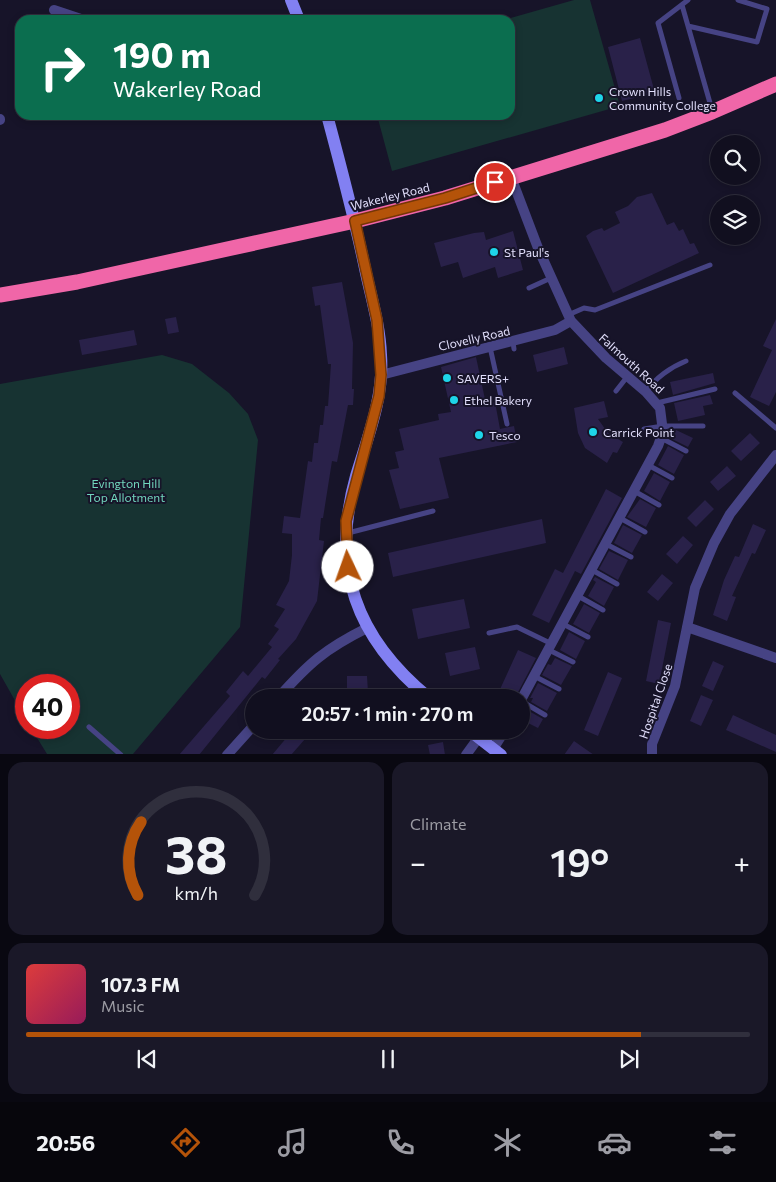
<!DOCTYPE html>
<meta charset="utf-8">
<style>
body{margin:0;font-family:Commissioner,sans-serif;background:#1a1828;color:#f1f3f6;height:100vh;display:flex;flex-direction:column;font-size:19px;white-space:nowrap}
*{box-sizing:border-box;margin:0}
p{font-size:16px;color:#9c9ca4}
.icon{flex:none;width:28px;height:28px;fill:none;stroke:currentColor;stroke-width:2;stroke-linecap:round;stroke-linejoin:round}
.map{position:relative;height:754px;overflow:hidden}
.details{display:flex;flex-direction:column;gap:8px;padding:8px;background:#090811;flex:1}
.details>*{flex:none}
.guide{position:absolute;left:15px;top:15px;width:500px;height:105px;border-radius:15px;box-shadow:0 2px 8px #0003,0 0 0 1px #302f3d;background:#0b6e4f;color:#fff;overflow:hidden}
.tools{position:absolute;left:710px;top:135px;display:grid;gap:10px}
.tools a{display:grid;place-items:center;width:50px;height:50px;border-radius:50%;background:#110f1f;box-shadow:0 2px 8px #0003,0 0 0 1px #302f3d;font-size:25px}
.speed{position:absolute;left:15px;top:674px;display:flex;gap:10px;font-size:25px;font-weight:700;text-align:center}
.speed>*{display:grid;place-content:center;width:65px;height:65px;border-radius:50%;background:#110f1f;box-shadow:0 2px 8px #0003,0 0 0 1px #302f3d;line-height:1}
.speed .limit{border:8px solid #d22;background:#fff;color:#111}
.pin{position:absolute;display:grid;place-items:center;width:42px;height:42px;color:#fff;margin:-21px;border:2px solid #fff;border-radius:50%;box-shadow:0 1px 5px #0007}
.me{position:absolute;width:55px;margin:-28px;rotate:357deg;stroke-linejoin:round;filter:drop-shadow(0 0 4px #0008)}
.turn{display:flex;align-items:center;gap:18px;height:105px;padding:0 15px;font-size:22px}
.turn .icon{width:65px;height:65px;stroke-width:2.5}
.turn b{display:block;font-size:35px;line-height:42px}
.big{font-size:38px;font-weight:600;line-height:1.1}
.details .card{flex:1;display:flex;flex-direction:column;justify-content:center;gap:8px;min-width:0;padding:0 18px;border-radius:15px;background:#1a1828}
.details .dial{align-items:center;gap:0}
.dial svg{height:130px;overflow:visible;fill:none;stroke:#302f3d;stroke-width:7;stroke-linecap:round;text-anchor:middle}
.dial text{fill:#f1f3f6;stroke:none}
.song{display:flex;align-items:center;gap:15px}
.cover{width:60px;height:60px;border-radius:8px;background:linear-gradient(135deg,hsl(0 70% 55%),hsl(330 70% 35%))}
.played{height:5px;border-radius:2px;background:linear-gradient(90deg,#b45309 85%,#302f3d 85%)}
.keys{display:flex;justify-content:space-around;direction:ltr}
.heat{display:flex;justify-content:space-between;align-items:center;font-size:28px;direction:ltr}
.details .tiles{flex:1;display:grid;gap:8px;grid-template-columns:1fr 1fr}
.card:last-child{grid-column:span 2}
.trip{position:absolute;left:245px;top:689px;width:285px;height:50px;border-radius:25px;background:#110f1f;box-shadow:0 2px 8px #0003,0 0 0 1px #302f3d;font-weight:600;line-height:50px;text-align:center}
.tabs{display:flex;height:80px;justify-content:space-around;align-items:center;background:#07060c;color:#9c9ca4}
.tabs .icon{width:35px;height:35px}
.tabs .selected{color:#b45309}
.tabs b{font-size:22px;color:#f1f3f6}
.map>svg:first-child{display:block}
.green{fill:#173332}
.building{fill:#292149}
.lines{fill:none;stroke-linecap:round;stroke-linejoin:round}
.lane{stroke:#464384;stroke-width:5}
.street{stroke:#464384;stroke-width:10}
.secondary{stroke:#8280f2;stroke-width:12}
.highway{stroke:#f066a8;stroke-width:15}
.route-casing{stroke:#753606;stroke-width:12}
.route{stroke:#b45309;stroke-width:9}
.poi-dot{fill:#1ed5e9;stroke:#171429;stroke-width:2}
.labels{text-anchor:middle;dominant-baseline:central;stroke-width:4;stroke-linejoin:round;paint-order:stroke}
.poi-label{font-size:12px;fill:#e2dffc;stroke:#171429;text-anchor:start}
.street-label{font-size:12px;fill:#e2dffc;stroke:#171429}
.park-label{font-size:12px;fill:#71d6bd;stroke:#171429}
</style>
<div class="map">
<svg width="776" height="755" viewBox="0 0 776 755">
<rect width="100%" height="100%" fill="#171429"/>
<!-- green -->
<path class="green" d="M 574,0 L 590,0 L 620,106 L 392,171 L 377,115 L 510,115 L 510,20 L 504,20 Z
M 162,355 L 192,364 L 229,393 L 248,414 L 258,440 L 240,627 L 133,754 L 47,754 L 31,728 L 69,728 L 69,685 L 26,685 L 26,720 L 0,674 L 0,384 Z"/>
<!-- building -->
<path class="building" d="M 640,38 L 655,93 L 622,101 L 608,47 Z
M 652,193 L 667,225 L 674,222 L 679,231 L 683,229 L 690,244 L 694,243 L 699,253 L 613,293 L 586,236 L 593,231 L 602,228 L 604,231 L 620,223 L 615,212 L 628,206 L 637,197 Z
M 513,231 L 523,270 L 498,278 L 495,267 L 463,278 L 458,262 L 441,267 L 434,243 L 474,233 L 484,232 L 486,240 Z
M 342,282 L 353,343 L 352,389 L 354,389 L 353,405 L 348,405 L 337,462 L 332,461 L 323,518 L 321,518 L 319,540 L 324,541 L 317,601 L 296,639 L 278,659 L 280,660 L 265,679 L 262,677 L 199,755 L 179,755 L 230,696 L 226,692 L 243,671 L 248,676 L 272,647 L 268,644 L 279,629 L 274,626 L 285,609 L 276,605 L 289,581 L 292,555 L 292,534 L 282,533 L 284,516 L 300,518 L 308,461 L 312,462 L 314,443 L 318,443 L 320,425 L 323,425 L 325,406 L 328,406 L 331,364 L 328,364 L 320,305 L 315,306 L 312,287 Z
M 176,317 L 179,332 L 168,334 L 165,319 Z
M 776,319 L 776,392 L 769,406 L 750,397 L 772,350 L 763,346 Z
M 134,330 L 137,345 L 82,355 L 79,340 Z
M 564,347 L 568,364 L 537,372 L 533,355 Z
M 476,357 L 486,404 L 495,402 L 500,429 L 514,426 L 517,442 L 439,458 L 449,498 L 400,509 L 389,470 L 399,468 L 395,452 L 404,450 L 399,429 L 439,420 L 438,414 L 451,412 L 441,367 Z
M 713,373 L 715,383 L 673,395 L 670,382 Z
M 710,395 L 713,404 L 703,406 L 705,415 L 678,421 L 674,403 Z
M 604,401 L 608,417 L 598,419 L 608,433 L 623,442 L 617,453 L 613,452 L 607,463 L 585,448 L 578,433 L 574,408 Z
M 676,430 L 693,438 L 688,447 L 672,439 Z
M 750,433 L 760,443 L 741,461 L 731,451 Z
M 668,446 L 684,455 L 674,474 L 658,465 Z
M 727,466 L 736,476 L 718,491 L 710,482 Z
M 654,473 L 670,482 L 660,501 L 644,491 Z
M 606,489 L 622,498 L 581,574 L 575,571 L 549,623 L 532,615 L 555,569 L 563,573 Z
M 640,499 L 656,508 L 646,527 L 627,517 Z
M 705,500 L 714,509 L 696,527 L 687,518 Z
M 542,519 L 546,543 L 393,577 L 388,553 Z
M 753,524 L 766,530 L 755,554 L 752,553 L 732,596 L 736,597 L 727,621 L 713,615 L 724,580 L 735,556 L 739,557 Z
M 623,525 L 642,535 L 632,553 L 614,543 Z
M 683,536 L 693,545 L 677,564 L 666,554 Z
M 609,551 L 628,560 L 618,580 L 599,569 Z
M 662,574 L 673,583 L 658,601 L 647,592 Z
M 595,577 L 614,587 L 604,606 L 588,596 L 596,582 L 593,580 Z
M 464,599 L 470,628 L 418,639 L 412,609 Z
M 584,604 L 600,613 L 589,633 L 573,624 Z
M 658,620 L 671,623 L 659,684 L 646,681 Z
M 569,632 L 585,641 L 576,659 L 560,650 Z
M 475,647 L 480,669 L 450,676 L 445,653 Z
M 518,650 L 536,658 L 515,698 L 496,698 Z
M 555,658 L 572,666 L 561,685 L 542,675 L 548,664 L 551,665 Z
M 713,661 L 724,666 L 713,691 L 702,686 Z
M 608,672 L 622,678 L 598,736 L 584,730 Z
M 347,676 L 367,676 L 368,692 L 347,692 Z
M 538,683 L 557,693 L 547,711 L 531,702 L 533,698 L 530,698 Z
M 701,695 L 713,700 L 701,726 L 690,721 Z
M 527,710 L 543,719 L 538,728 L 522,720 Z
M 733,715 L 776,735 L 776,752 L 726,730 Z
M 293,730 L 313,730 L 291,755 L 272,755 Z
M 574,741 L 594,755 L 564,755 Z
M 443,742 L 445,755 L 430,755 L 428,745 Z"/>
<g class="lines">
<!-- lane -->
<path class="lane" d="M 682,5 L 712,110
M 688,26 L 757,42 L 767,9 L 738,0
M 679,98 L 658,23 L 688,0
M 529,288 L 551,278
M 568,315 L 584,308 L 595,310 L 710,265
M 513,342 L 514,349
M 490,347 L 507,424
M 616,391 L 627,377
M 646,392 C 655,378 671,367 686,361
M 735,393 L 776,428
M 657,403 L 715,389
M 644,429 L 663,426 L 703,426
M 661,438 L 686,451
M 648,465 L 672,478
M 634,491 L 659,505
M 620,518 L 645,532
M 348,533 L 433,511
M 606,544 L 631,557
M 592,570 L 617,584
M 578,596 L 603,610
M 563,624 L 588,637
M 489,633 L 517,627 L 552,644
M 549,650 L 573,662
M 534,676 L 559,689
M 521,701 L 545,715
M 89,727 L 121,755"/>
<!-- street -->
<path class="street" d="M 54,10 L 84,20
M 0,119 L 0,120
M 511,177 L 538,248 L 571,321 L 606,358 L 646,392 L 660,408 L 663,432 L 658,446 L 521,700
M 381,375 L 555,330 L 571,321
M 687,627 L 776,658
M 278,698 C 309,663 325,649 367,628
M 493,749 L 505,730
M 227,755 L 254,725
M 466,755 L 479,737
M 652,755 L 652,744 L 675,686 L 695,588 L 714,543 L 730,514 L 776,455"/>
<!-- secondary -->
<path class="secondary" d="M 291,0 L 299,20
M 327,115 C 341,167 355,220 366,273 C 372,300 380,327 381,355 C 384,397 368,436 356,476 C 330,568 356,638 429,698
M 469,730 L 501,755"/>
<!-- highway -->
<path class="highway" d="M 0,295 L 77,282 L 355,221 L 445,198 L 665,130 L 712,112 L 776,84"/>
</g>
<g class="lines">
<!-- route casing -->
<g class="route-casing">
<path id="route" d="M 348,567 L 346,521 L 379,396 L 381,375 L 377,320 L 355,221 L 445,198 L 495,182"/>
</g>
<!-- route -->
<use href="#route" class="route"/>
</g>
<!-- markers -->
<g class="poi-dot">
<circle cx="599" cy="98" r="5"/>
<circle cx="494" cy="252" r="5"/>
<circle cx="447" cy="378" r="5"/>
<circle cx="454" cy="400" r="5"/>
<circle cx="593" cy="432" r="5"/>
<circle cx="479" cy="435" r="5"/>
</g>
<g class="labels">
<!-- poi labels -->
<g class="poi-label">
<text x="609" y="91">Crown Hills<tspan x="609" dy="14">Community College</tspan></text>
<text x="504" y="252">St Paul's</text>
<text x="457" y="378">SAVERS+</text>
<text x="464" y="400">Ethel Bakery</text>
<text x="603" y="432">Carrick Point</text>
<text x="489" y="435">Tesco</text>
</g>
<!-- street labels -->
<g class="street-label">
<text transform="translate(390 196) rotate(-14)">Wakerley Road</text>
<text transform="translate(474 338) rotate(-13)">Clovelly Road</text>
<text transform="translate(632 363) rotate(42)">Falmouth Road</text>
<text transform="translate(655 701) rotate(-71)">Hospital Close</text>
</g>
<!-- park labels -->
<g class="park-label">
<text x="126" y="483">Evington Hill<tspan x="126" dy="14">Top Allotment</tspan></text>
</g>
</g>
</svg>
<div class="tools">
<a><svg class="icon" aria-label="search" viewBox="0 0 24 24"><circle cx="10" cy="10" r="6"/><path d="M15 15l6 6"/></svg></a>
<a><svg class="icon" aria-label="layers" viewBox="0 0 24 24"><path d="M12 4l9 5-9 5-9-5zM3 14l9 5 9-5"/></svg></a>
</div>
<div class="speed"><div class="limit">40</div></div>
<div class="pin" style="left:495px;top:182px;background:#d93025"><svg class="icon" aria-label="arrive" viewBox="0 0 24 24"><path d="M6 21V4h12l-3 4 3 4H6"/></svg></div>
<svg class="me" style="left:348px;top:567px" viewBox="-20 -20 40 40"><circle r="19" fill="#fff"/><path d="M0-13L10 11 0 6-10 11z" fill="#b45309"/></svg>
<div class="trip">20:57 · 1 min · 270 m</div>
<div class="guide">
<div class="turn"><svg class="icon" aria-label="right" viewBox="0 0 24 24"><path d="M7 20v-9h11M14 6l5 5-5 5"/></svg><div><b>190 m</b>Wakerley Road</div></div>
</div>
</div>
<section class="details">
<div class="tiles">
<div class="card dial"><svg viewBox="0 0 100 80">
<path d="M14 69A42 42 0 1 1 86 69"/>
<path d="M14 69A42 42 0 0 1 16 24" stroke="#b45309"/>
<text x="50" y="56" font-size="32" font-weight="700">38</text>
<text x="50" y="72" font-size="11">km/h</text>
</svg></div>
<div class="card"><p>Climate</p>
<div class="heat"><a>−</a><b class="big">19°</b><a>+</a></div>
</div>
<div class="card">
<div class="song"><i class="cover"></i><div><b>107.3 FM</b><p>Music</p></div></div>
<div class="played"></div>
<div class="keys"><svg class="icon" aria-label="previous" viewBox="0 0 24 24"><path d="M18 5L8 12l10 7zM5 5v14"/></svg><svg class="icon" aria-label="pause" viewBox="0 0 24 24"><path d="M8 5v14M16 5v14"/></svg><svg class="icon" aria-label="next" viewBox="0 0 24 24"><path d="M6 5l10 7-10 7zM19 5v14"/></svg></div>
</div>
</div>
</section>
<nav class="tabs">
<b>20:56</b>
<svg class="icon selected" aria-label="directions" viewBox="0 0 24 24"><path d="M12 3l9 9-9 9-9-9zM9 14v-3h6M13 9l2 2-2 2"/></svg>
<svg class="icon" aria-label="music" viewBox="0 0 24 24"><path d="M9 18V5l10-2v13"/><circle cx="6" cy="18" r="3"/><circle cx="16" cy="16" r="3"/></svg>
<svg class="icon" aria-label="phone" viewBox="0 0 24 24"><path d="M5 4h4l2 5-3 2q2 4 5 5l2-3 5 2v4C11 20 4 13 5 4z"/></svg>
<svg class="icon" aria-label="climate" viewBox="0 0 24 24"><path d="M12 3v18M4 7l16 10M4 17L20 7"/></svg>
<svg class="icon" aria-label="car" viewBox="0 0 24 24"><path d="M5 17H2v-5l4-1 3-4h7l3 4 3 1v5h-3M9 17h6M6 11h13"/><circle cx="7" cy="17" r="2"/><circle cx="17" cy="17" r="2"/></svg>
<svg class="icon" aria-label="filters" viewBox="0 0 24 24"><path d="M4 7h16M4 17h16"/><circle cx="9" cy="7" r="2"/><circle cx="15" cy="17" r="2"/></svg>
</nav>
